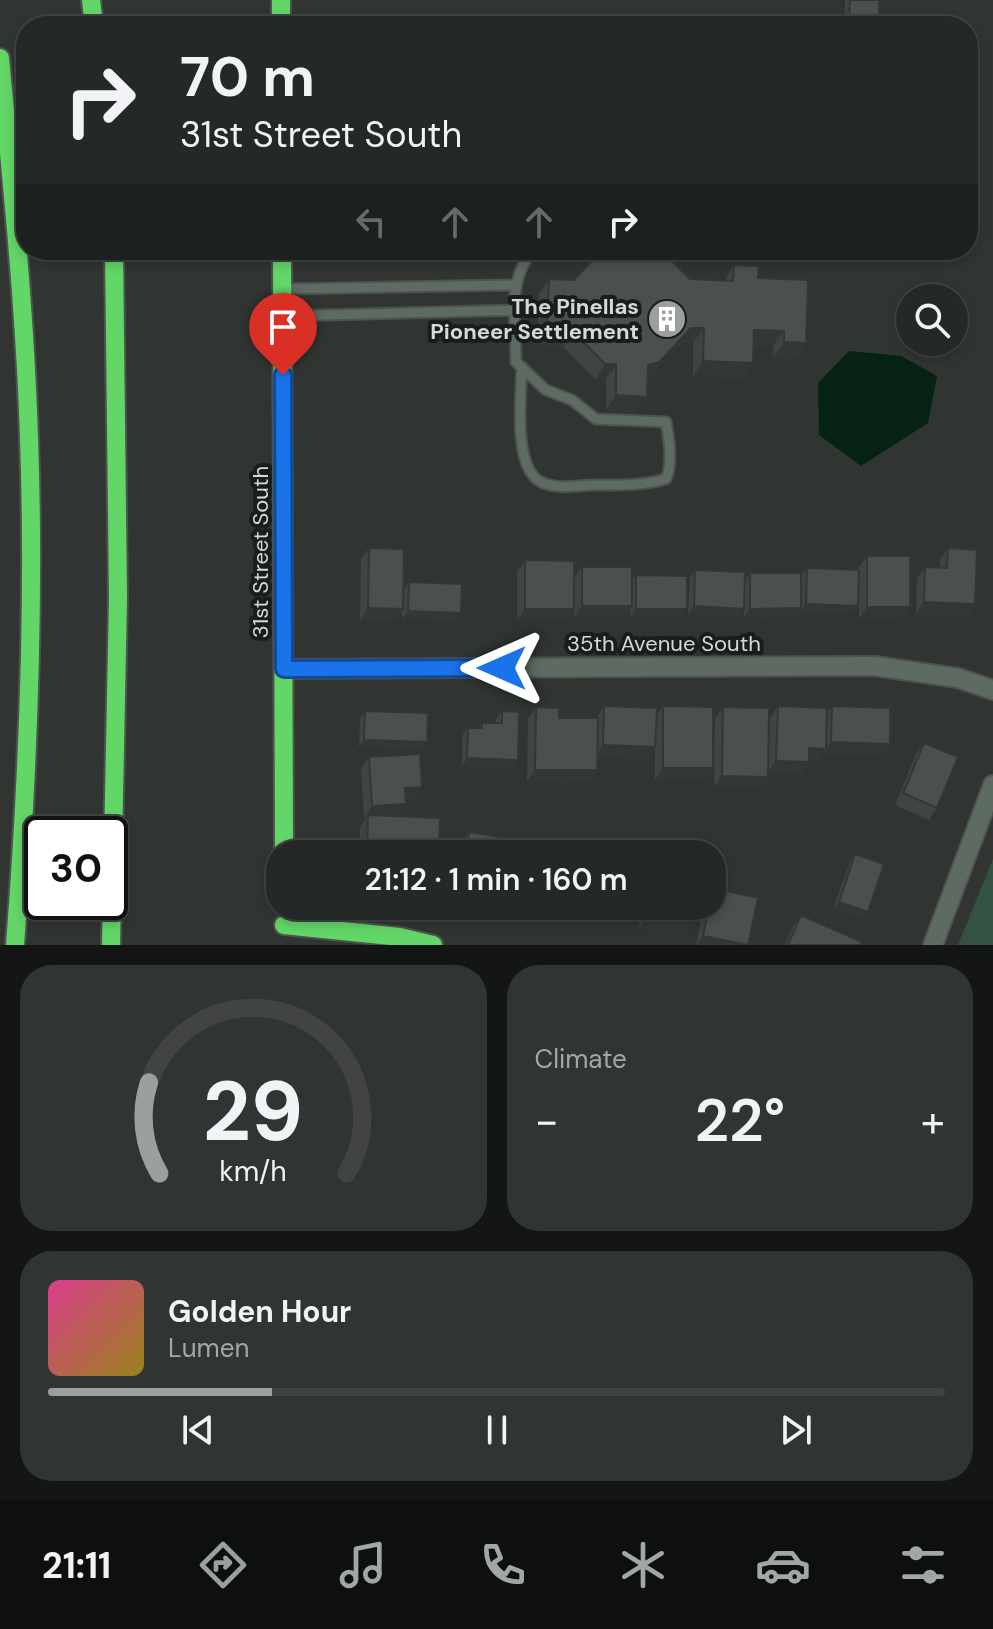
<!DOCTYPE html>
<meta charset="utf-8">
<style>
body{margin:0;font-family:"DM Sans",sans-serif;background:#303432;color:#f1f3f6;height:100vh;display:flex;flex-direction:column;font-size:30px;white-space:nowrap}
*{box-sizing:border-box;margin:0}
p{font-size:26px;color:#a3a6a7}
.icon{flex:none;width:44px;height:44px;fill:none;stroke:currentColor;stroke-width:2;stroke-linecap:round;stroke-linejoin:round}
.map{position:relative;height:945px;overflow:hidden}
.drawer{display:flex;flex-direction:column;gap:20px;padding:20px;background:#141615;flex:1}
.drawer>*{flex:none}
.top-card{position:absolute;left:16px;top:16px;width:962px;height:244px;border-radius:32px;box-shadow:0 4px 12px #0003,0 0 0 2px #414443;background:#242826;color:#f1f3f6;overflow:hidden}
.tools{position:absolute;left:896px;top:284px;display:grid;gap:16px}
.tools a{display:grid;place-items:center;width:72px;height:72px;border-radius:50%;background:#242826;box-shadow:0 4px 12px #0003,0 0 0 2px #414443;font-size:40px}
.speed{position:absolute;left:24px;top:816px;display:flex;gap:16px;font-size:40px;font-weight:700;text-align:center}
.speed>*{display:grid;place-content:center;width:104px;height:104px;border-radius:50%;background:#242826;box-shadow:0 4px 12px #0003,0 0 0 2px #414443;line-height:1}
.speed .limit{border:4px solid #111;border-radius:12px;background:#fff;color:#111}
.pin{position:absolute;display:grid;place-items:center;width:68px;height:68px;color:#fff;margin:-82px -34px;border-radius:50% 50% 50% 0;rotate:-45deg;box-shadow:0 0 8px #0007}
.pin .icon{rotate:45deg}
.me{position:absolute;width:88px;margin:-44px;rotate:270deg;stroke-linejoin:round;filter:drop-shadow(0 0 6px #0008)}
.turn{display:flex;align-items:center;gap:28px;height:168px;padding:0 32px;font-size:36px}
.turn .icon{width:104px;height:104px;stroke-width:2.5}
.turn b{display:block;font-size:56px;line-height:68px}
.lanes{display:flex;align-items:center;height:76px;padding:0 32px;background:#0003;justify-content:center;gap:40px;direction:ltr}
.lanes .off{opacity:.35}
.big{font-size:60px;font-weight:600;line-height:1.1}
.drawer .widget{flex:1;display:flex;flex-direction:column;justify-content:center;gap:12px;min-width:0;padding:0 28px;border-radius:32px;background:#303432}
.drawer .dial{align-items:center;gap:0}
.dial svg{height:208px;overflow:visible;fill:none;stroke:#414443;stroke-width:7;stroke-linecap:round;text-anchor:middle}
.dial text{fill:#f1f3f6;stroke:none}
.song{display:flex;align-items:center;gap:24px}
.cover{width:96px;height:96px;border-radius:12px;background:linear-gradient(135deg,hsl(330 70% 55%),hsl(50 70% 35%))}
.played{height:8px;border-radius:4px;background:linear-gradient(90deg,#9ba09d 25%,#414443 25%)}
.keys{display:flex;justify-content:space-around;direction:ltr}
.heat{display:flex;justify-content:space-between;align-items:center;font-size:44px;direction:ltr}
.drawer .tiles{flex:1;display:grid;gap:20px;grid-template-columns:1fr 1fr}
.widget:last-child{grid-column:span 2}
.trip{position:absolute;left:266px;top:840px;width:460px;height:80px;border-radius:32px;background:#242826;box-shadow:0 4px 12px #0003,0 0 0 2px #414443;font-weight:600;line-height:80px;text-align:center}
.tabs{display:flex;height:128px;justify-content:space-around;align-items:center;background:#0e100f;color:#a3a6a7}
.tabs .icon{width:56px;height:56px}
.tabs .on{color:#9ba09d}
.tabs b{font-size:36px;color:#f1f3f6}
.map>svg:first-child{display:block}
.green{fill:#345242}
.water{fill:#052215}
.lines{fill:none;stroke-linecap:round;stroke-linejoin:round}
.lane-casing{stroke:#4e5250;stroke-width:13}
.street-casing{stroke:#4e5250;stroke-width:22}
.fast-casing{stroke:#4e5250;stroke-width:22}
.lane{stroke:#5d6b63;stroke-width:9}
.street{stroke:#5d6b63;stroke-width:18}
.fast{stroke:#63d668;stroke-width:18}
.wall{fill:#404442}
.shaded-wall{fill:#343736}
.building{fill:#4b4f4d;stroke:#343736;stroke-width:2}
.route-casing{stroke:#114b97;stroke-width:20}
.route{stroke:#1a73e8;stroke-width:14}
.labels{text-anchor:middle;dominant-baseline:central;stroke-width:8;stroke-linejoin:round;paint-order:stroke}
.poi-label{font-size:22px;font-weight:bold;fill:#d4dad7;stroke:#191d1b;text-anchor:end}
.street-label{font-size:22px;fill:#d4dad7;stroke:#191d1b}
</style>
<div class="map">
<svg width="993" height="945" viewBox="0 0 993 945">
<rect width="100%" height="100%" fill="#303532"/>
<!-- green -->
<path class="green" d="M 993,859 L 993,945 L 958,945 Z"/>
<!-- water -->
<path class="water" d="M 849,351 L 901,356 L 937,376 L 928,423 L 861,466 L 819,435 L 818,383 Z"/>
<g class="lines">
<!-- lane casing -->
<g class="lane-casing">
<path id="lane" d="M 283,289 L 516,285
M 286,316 L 516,310
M 522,367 C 521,394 512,471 543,483 C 558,489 577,486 592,485 C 617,485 642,486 666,479 C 673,463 669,439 666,422 L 596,419 L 572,400 L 546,390 L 516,362 C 516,327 506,274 535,250"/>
</g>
<!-- street casing -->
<g class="street-casing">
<path id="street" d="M 284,669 L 875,666 L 958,678 L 993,690
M 933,945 L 993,785"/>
</g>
<!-- fast casing -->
<g class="fast-casing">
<path id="fast" d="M 91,0 L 94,26
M 281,0 L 281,26
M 0,58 C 12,184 25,311 29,438 C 35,607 28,776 15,945
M 282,250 L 284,854
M 284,925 L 400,937 L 433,945
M 111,945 L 118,598 L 114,250"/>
</g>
<!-- lane -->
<use href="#lane" class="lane"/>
<!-- street -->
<use href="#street" class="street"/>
<!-- fast -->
<use href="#fast" class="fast"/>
</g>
<!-- wall -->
<path class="wall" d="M 845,0 L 879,0 L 879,23 L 876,26 L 844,26 Z
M 734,265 L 758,278 L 806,343 L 796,358 L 773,357 L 773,346 L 753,346 L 742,378 L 693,376 L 693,343 L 681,343 L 648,377 L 636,412 L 606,410 L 606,379 L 595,379 L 563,347 L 537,345 L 539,294 L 549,279 L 574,280 L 690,279 L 724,281 Z
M 369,548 L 404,589 L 409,582 L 455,621 L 402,619 L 402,611 L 395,621 L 360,620 L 361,559 Z
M 948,548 L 975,604 L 967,616 L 916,614 L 917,578 L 925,567 L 940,567 L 940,560 Z
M 867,556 L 910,607 L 901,618 L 859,618 L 859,567 Z
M 525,560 L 574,578 L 582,567 L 632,581 L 636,575 L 681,617 L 630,617 L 630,609 L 624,617 L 574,617 L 574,609 L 566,620 L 517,620 L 517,572 Z
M 807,568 L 858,606 L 853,613 L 800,612 L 801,609 L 796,616 L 744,617 L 744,596 L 739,616 L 688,614 L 690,578 L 695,570 L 745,580 L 750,573 L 801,576 Z
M 604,706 L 656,716 L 663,706 L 713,768 L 705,780 L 655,780 L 655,748 L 647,759 L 597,757 L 597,770 L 589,782 L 527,781 L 528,718 L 536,707 L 559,718 L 596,718 Z
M 778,706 L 827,712 L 832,706 L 882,756 L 823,752 L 818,760 L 809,760 L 801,774 L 768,772 L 768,777 L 760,788 L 714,787 L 715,719 L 723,707 L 768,770 L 770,718 Z
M 365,711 L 422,750 L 359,747 L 360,719 Z
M 502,711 L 513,767 L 462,766 L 462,736 L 468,728 L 478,728 L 482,723 L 496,723 L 496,719 Z
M 924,743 L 937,808 L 929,820 L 895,805 L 916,754 Z
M 369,757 L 422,787 L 414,798 L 406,799 L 398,816 L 439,852 L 437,854 L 359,854 L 360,827 L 366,818 L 364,818 L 361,769 Z
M 469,832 L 525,854 L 459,854 L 461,844 Z
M 855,854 L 862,919 L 833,909 L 850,862 Z
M 713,888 L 748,945 L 696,945 L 704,906 L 712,906 Z
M 642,906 L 696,906 L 694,923 L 686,935 L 639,929 Z
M 801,915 L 860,945 L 785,945 L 793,927 Z"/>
<!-- shaded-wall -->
<path class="shaded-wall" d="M 849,22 L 879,23 L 876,26 L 846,26 Z
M 691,328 L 704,328 L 693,343 L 681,343 L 649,377 L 638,380 L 648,365 Z
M 547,330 L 573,332 L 563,347 L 537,345 Z
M 754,330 L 784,331 L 773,346 L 743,345 Z
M 784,342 L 806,343 L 796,358 L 773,357 Z
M 703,361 L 753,363 L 742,378 L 693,376 Z
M 605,364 L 616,364 L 606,379 L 595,379 Z
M 616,395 L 647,397 L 636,412 L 606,410 Z
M 924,602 L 975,604 L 967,616 L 916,614 Z
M 806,604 L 858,606 L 853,613 L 800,612 Z
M 582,606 L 632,606 L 624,617 L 574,617 Z
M 694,606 L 744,609 L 739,616 L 688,614 Z
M 867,607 L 910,607 L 901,618 L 859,618 Z
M 368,608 L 403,609 L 395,621 L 360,620 Z
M 801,608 L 796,616 L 744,617 L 750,609 Z
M 525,609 L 574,609 L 566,620 L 517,620 Z
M 636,609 L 687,609 L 681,617 L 630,617 Z
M 408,611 L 461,613 L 455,621 L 402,619 Z
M 364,740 L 427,742 L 422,750 L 359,747 Z
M 831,742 L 890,744 L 882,756 L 823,754 Z
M 603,745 L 655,747 L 647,759 L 595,757 Z
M 809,748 L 826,749 L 818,760 L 801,760 Z
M 467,758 L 518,760 L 513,767 L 462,766 Z
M 776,761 L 809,762 L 801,774 L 768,772 Z
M 663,768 L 713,768 L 705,780 L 655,780 Z
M 535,770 L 597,770 L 589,782 L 527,781 Z
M 722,776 L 768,777 L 760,788 L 714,787 Z
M 422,787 L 414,798 L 397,799 L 405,788 Z
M 406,804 L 398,816 L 368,815 L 367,818 L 364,818 L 372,806 Z
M 367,849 L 439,852 L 437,854 L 364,854 Z
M 839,902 L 868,912 L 862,919 L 833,909 Z
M 590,906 L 640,906 L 634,916 L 587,910 Z
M 647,917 L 694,923 L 686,935 L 639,929 Z
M 703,936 L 747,945 L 697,945 Z"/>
<!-- building -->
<path class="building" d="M 850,0 L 879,0 L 879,23 L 849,22 Z
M 602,250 L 661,250 L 690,279 L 733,281 L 734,265 L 759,266 L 758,278 L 808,280 L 806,343 L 784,342 L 784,331 L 754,330 L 753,363 L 703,361 L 704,328 L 691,328 L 659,362 L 648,365 L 647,397 L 616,395 L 616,364 L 605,364 L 573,332 L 547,330 L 549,279 L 574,280 Z
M 369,548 L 404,549 L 403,609 L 368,608 Z
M 948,548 L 977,550 L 975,604 L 924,602 L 925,567 L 947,568 Z
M 867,556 L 910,556 L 910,607 L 867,607 Z
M 525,560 L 574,561 L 574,609 L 525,609 Z
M 582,567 L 632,567 L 632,606 L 582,606 Z
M 807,568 L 859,570 L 858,606 L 806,604 Z
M 695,570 L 745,572 L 744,609 L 694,606 Z
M 750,573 L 801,573 L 801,608 L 750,609 Z
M 636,575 L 687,576 L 687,609 L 636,609 Z
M 409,582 L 462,584 L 461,613 L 408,611 Z
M 604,706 L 657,708 L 655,747 L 603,745 Z
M 663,706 L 713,707 L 713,768 L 663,768 Z
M 778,706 L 827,708 L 826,749 L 809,748 L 809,762 L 776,761 Z
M 832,706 L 890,708 L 890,744 L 831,742 Z
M 536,707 L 559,708 L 559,718 L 598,718 L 597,770 L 535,770 Z
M 723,707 L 769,708 L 768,777 L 722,776 Z
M 365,711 L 428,713 L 427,742 L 364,740 Z
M 502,711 L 519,712 L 518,760 L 467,758 L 468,728 L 482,728 L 482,723 L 502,723 Z
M 924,743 L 958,757 L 937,808 L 903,793 Z
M 420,754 L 422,787 L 405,788 L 406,804 L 372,806 L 369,757 Z
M 368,815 L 440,818 L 439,852 L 367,849 Z
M 469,832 L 526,841 L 525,854 L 466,854 Z
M 600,849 L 631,852 L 631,854 L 600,854 Z
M 855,854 L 884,864 L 868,912 L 839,902 Z
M 713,888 L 758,898 L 748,945 L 703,936 L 709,906 L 712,906 Z
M 649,906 L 696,906 L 694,923 L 647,917 Z
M 801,915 L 862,942 L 860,945 L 788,945 Z"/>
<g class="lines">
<!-- route casing -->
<g class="route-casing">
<path id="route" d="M 283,375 L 284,669 L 502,668"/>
</g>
<!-- route -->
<use href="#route" class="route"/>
</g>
<!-- icons -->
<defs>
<g id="building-disc" transform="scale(2)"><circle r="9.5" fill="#9ba09d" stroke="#191d1b"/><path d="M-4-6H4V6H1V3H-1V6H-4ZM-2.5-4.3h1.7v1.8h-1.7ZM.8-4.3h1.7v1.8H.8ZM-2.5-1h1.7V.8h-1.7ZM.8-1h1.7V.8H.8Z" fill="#fff"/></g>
</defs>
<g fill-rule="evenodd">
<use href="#building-disc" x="667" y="319"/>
</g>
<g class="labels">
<!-- poi labels -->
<g class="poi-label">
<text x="639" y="306">The Pinellas<tspan x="639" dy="25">Pioneer Settlement</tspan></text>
</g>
<!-- street labels -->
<g class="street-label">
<text transform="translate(260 552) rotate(-90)">31st Street South</text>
<text x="664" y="643">35th Avenue South</text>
</g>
</g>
</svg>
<div class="tools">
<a><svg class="icon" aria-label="search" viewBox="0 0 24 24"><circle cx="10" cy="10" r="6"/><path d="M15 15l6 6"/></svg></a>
</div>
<div class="speed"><div class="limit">30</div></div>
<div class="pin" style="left:283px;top:375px;background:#d93025"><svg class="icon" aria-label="arrive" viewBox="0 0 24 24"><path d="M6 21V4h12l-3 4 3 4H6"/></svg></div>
<svg class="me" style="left:502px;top:668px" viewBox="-20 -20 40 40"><path d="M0-17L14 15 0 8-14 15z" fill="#1a73e8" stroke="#fff" stroke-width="4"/></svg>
<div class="trip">21:12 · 1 min · 160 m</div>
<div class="top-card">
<div class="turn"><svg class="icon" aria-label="right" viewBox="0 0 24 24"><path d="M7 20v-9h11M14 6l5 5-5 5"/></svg><div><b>70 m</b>31st Street South</div></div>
<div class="lanes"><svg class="icon off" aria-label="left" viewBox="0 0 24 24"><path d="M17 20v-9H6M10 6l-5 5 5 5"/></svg><svg class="icon off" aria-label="ahead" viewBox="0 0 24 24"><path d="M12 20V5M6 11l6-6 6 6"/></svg><svg class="icon off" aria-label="ahead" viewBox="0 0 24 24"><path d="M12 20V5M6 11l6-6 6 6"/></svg><svg class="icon" aria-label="right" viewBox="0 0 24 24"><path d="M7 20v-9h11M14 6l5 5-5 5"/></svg></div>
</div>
</div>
<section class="drawer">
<div class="tiles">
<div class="widget dial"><svg viewBox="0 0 100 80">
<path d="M14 69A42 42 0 1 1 86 69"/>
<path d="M14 69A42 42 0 0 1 10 34" stroke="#9ba09d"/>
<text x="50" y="56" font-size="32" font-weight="700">29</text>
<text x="50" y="72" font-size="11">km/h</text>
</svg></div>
<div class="widget"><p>Climate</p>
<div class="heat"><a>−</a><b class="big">22°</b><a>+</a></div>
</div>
<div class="widget">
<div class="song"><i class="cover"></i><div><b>Golden Hour</b><p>Lumen</p></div></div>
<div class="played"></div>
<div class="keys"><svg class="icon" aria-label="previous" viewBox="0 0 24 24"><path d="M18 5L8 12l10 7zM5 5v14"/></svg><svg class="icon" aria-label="pause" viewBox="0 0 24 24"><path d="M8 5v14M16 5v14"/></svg><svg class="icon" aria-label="next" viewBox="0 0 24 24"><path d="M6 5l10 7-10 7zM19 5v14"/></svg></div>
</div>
</div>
</section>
<nav class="tabs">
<b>21:11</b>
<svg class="icon on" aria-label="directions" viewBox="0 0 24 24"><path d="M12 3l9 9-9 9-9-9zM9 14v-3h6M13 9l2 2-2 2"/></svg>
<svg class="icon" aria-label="music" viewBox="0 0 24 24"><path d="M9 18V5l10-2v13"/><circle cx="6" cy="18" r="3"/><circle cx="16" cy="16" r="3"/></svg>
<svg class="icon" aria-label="phone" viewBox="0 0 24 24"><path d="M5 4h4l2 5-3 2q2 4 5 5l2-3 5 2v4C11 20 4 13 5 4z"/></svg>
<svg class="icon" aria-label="climate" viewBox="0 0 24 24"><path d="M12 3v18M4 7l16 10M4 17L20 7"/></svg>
<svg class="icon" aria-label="car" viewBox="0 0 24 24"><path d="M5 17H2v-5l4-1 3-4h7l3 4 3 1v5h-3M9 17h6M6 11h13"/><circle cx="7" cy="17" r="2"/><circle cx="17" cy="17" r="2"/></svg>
<svg class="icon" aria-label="filters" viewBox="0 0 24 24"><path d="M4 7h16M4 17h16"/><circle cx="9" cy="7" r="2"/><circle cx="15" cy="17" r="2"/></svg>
</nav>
